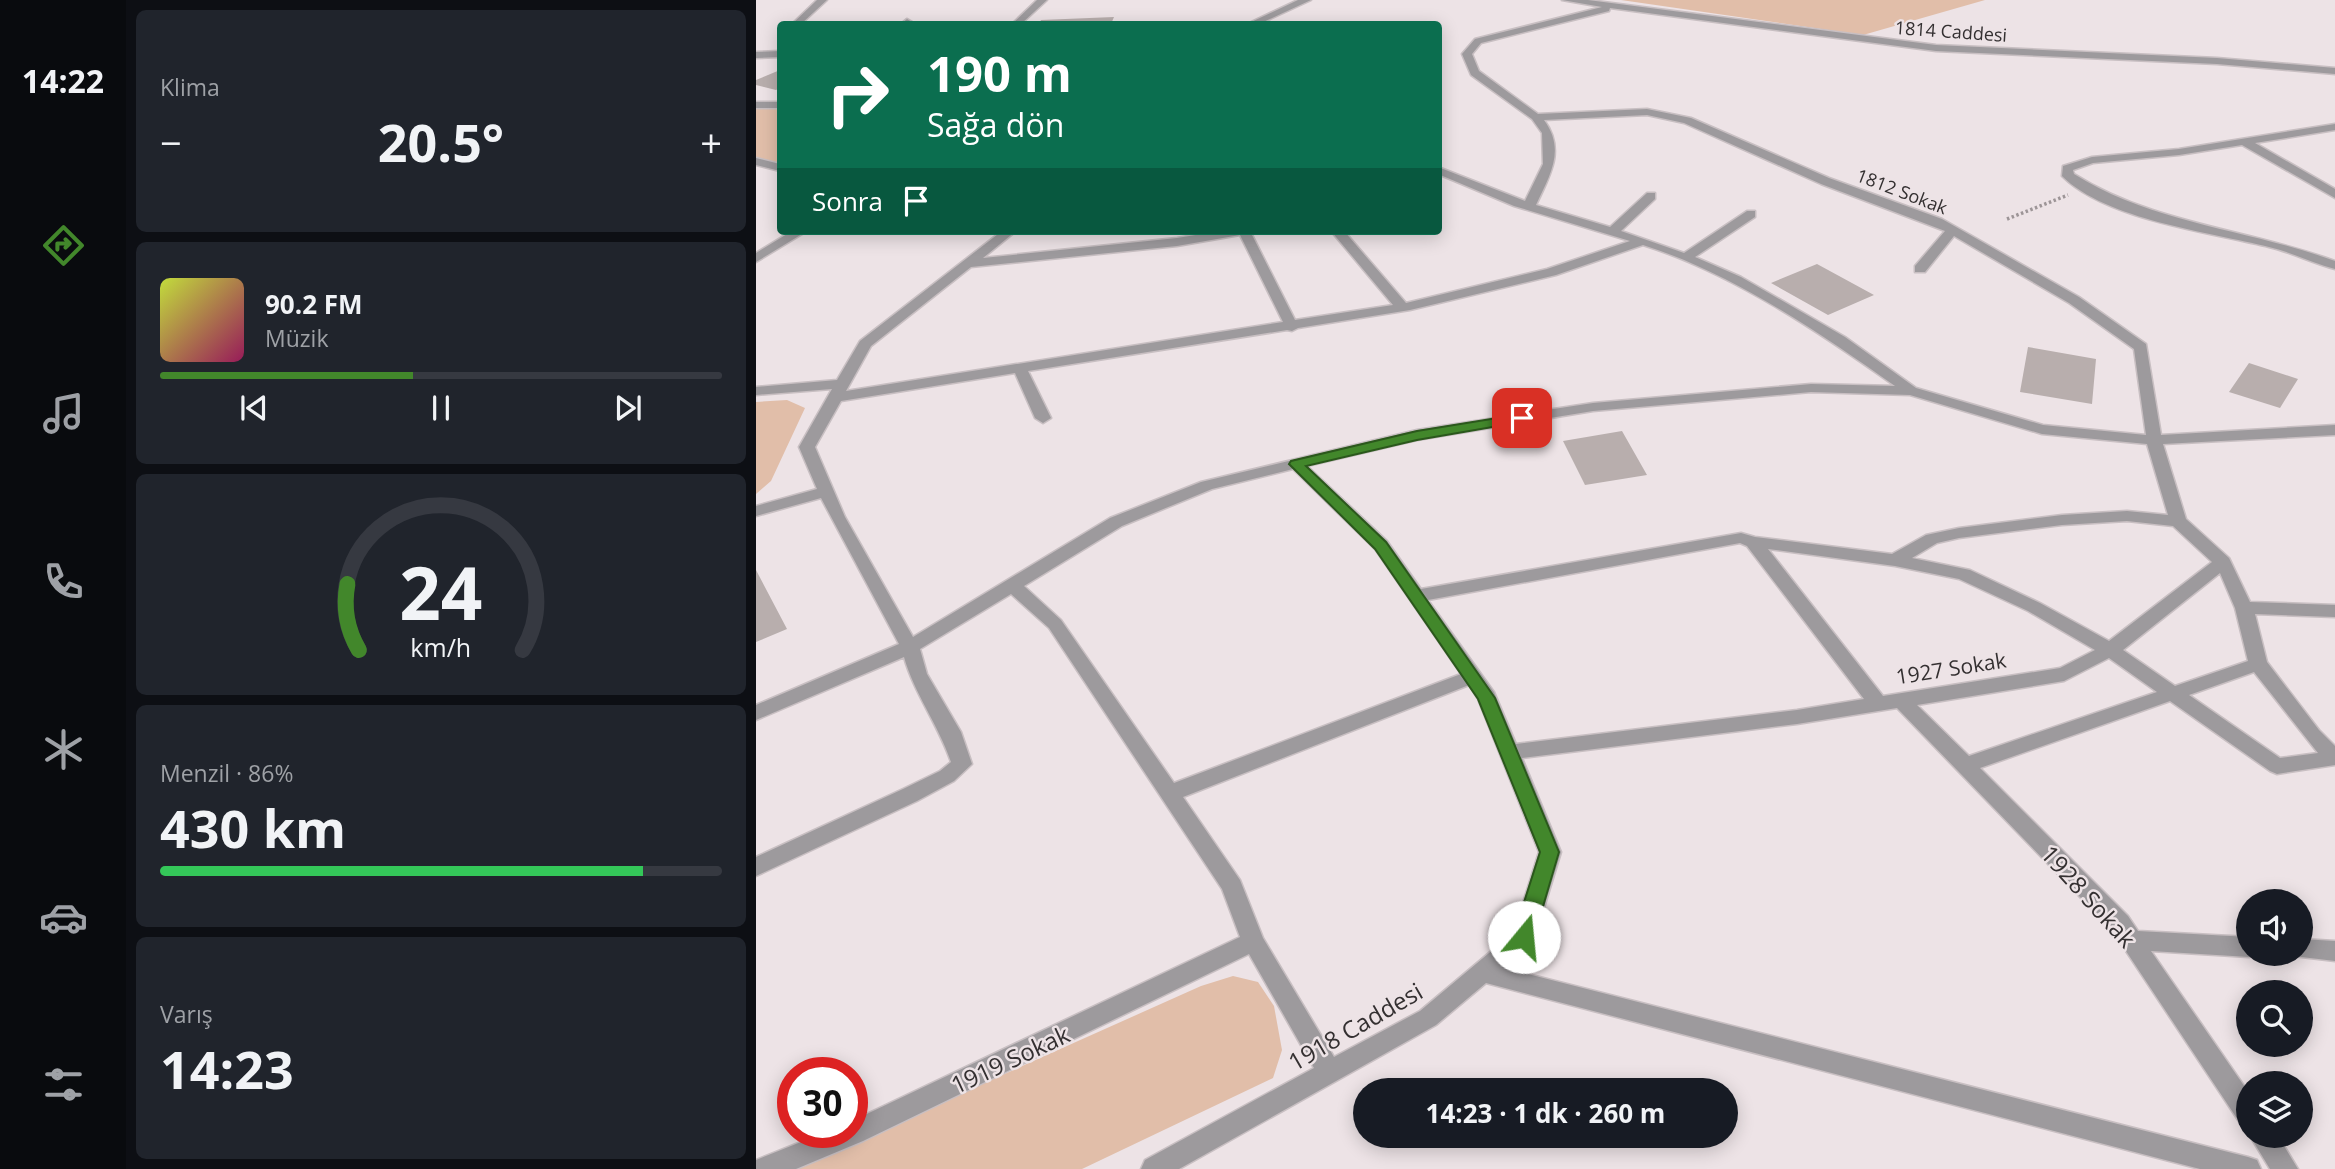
<!DOCTYPE html>
<html lang="tr">
<meta charset="utf-8">
<style>
body{margin:0;font-family:"Open Sans",sans-serif;background:#20242c;color:#f1f3f6;height:100vh;display:flex;flex-direction:column;font-size:26px;white-space:nowrap}
*{box-sizing:border-box;margin:0}
p{font-size:23px;color:#9ea1a6}
.icon{flex:none;width:38px;height:38px;fill:none;stroke:currentColor;stroke-width:2;stroke-linecap:round;stroke-linejoin:round}
.map{position:relative;flex:1;overflow:hidden}
.drawer{display:flex;flex-direction:column;gap:10px;padding:10px;background:#0d0f14;width:630px}
.drawer>*{flex:none}
.hud{position:absolute;left:21px;top:21px;width:665px;height:214px;border-radius:7px;box-shadow:0 4px 18px #0003;background:#0b6e4f;color:#fff;overflow:hidden}
.fabs{position:absolute;left:1480px;top:889px;display:grid;gap:14px}
.fabs a{display:grid;place-items:center;width:77px;height:77px;border-radius:50%;background:#171b24;box-shadow:0 4px 18px #0003;font-size:35px}
.speed{position:absolute;left:21px;top:1057px;display:flex;gap:14px;font-size:35px;font-weight:700;text-align:center}
.speed>*{display:grid;place-content:center;width:91px;height:91px;border-radius:50%;background:#171b24;box-shadow:0 4px 18px #0003;line-height:1}
.speed .limit{border:10px solid #d22;background:#fff;color:#111}
.pin{position:absolute;display:grid;place-items:center;width:60px;height:60px;color:#fff;margin:-30px;border-radius:14px;box-shadow:0 4px 10px #0006}
.me{position:absolute;width:77px;margin:-38px;rotate:17deg;stroke-linejoin:round;filter:drop-shadow(0 0 5px #0008)}
.turn{display:flex;align-items:center;gap:24px;height:147px;padding:0 35px;font-size:32px}
.turn .icon{width:91px;height:91px;stroke-width:2.5}
.turn b{display:block;font-size:49px;line-height:60px}
.then{display:flex;align-items:center;height:66px;padding:0 35px;background:#0003;gap:14px;font-size:26px}
.big{font-size:52px;font-weight:700;line-height:1.1}
.drawer .tile{flex:1;display:flex;flex-direction:column;justify-content:center;gap:10px;min-width:0;padding:0 24px;border-radius:10px;background:#20242c}
.drawer .dial{align-items:center;gap:0}
.dial svg{height:182px;overflow:visible;fill:none;stroke:#363941;stroke-width:7;stroke-linecap:round;text-anchor:middle}
.dial text{fill:#f1f3f6;stroke:none}
.song{display:flex;align-items:center;gap:21px}
.cover{width:84px;height:84px;border-radius:10px;background:linear-gradient(135deg,hsl(70 70% 55%),hsl(330 70% 35%))}
.played{height:7px;border-radius:4px;background:linear-gradient(90deg,#42872b 45%,#363941 45%)}
.keys{display:flex;justify-content:space-around;direction:ltr}
.heat{display:flex;justify-content:space-between;align-items:center;font-size:38px;direction:ltr}
.charge{height:10px;border-radius:5px;background:linear-gradient(90deg,#34c759 86%,#363941 0)}
.trip{position:absolute;left:597px;top:1078px;width:385px;height:70px;border-radius:35px;background:#171b24;box-shadow:0 4px 18px #0003;font-weight:700;line-height:70px;text-align:center}
main{display:flex;flex:1;min-height:0}
.menu{display:flex;flex-direction:column;width:126px;justify-content:space-around;align-items:center;background:#090b0e;color:#9ea1a6}
.menu .icon{width:49px;height:49px}
.menu .on{color:#42872b}
.menu b{font-size:32px;color:#f1f3f6}
.map>svg:first-child{display:block}
.green{fill:#e1bea9}
.building{fill:#b8aead}
.lines{fill:none;stroke-linecap:round;stroke-linejoin:round}
.minor-casing{stroke:#c8bfc2;stroke-width:3}
.path{stroke:#9d9597;stroke-width:3.5;stroke-dasharray:2.5 2.5;stroke-linecap:butt}
.minor{fill:#9d9a9d;fill-rule:evenodd}
.route{fill:#42872b;stroke:#2b581c;stroke-width:2}
.labels{text-anchor:middle;dominant-baseline:central;stroke-width:5;stroke-linejoin:round;paint-order:stroke}
.far-street-label{font-size:18px;fill:#343031;stroke:#ede3e6}
.street-label{font-size:21px;fill:#343031;stroke:#ede3e6}
.near-street-label{font-size:24px;fill:#343031;stroke:#ede3e6}
</style>
<main>
<nav class="menu">
<b>14:22</b>
<svg class="icon on" aria-label="directions" viewBox="0 0 24 24"><path d="M12 3l9 9-9 9-9-9zM9 14v-3h6M13 9l2 2-2 2"/></svg>
<svg class="icon" aria-label="music" viewBox="0 0 24 24"><path d="M9 18V5l10-2v13"/><circle cx="6" cy="18" r="3"/><circle cx="16" cy="16" r="3"/></svg>
<svg class="icon" aria-label="phone" viewBox="0 0 24 24"><path d="M5 4h4l2 5-3 2q2 4 5 5l2-3 5 2v4C11 20 4 13 5 4z"/></svg>
<svg class="icon" aria-label="climate" viewBox="0 0 24 24"><path d="M12 3v18M4 7l16 10M4 17L20 7"/></svg>
<svg class="icon" aria-label="car" viewBox="0 0 24 24"><path d="M5 17H2v-5l4-1 3-4h7l3 4 3 1v5h-3M9 17h6M6 11h13"/><circle cx="7" cy="17" r="2"/><circle cx="17" cy="17" r="2"/></svg>
<svg class="icon" aria-label="filters" viewBox="0 0 24 24"><path d="M4 7h16M4 17h16"/><circle cx="9" cy="7" r="2"/><circle cx="15" cy="17" r="2"/></svg>
</nav>
<section class="drawer">
<div class="tile"><p>Klima</p>
<div class="heat"><a>−</a><b class="big">20.5°</b><a>+</a></div>
</div>
<div class="tile">
<div class="song"><i class="cover"></i><div><b>90.2 FM</b><p>Müzik</p></div></div>
<div class="played"></div>
<div class="keys"><svg class="icon" aria-label="previous" viewBox="0 0 24 24"><path d="M18 5L8 12l10 7zM5 5v14"/></svg><svg class="icon" aria-label="pause" viewBox="0 0 24 24"><path d="M8 5v14M16 5v14"/></svg><svg class="icon" aria-label="next" viewBox="0 0 24 24"><path d="M6 5l10 7-10 7zM19 5v14"/></svg></div>
</div>
<div class="tile dial"><svg viewBox="0 0 100 80">
<path d="M14 69A42 42 0 1 1 86 69"/>
<path d="M14 69A42 42 0 0 1 9 40" stroke="#42872b"/>
<text x="50" y="56" font-size="32" font-weight="700">24</text>
<text x="50" y="72" font-size="11">km/h</text>
</svg></div>
<div class="tile"><p>Menzil · 86%</p><b class="big">430 km</b><div class="charge"></div></div>
<div class="tile"><p>Varış</p><b class="big">14:23</b></div>
</section>
<div class="map">
<svg width="1579" height="1169" viewBox="0 0 1579 1169">
<rect width="100%" height="100%" fill="#ede3e6"/>
<!-- green -->
<path class="green" d="M 865,0 L 1229,0 L 1107,35 Z
M 24,108 L 24,165 L 0,159 L 0,109 Z
M 31,400 L 49,408 L 15,481 L 0,494 L 0,402 Z
M 477,976 L 502,982 L 518,1006 L 526,1050 L 517,1078 L 326,1169 L 36,1169 L 445,986 Z"/>
<!-- building -->
<path class="building" d="M 358,17 L 355,24 L 283,24 L 285,20 Z
M 24,70 L 24,88 L 20,90 L 0,85 L 0,80 Z
M 1061,264 L 1118,295 L 1072,315 L 1015,283 Z
M 1272,347 L 1340,359 L 1336,404 L 1264,392 Z
M 1493,363 L 1542,379 L 1524,408 L 1473,392 Z
M 866,431 L 891,475 L 829,485 L 807,441 Z
M 0,570 L 31,629 L 0,642 Z"/>
<g class="lines">
<!-- minor casing -->
<g class="minor-casing">
<path id="minor" d="M 61,0 L 71,0 L 45,24 L 36,24 Z
M 281,0 L 291,0 L 265,24 L 256,24 Z
M 542,0 L 555,0 L 503,24 L 491,24 Z
M 806,0 L 832,0 L 1180,45 L 1461,58 L 1579,68 L 1579,74 L 1461,64 L 1180,51 L 854,8 L 853,11 L 725,43 L 716,54 L 723,71 L 782,114 L 891,109 L 935,118 L 1073,178 L 1186,219 L 1323,297 L 1390,344 L 1405,435 L 1579,425 L 1579,435 L 1407,444 L 1430,519 L 1473,558 L 1494,602 L 1579,605 L 1579,617 L 1499,614 L 1511,662 L 1563,730 L 1579,746 L 1579,765 L 1521,774 L 1514,771 L 1414,701 L 1224,768 L 1372,916 L 1382,931 L 1493,937 L 1493,954 L 1501,954 L 1493,957 L 1395,951 L 1493,1093 L 1493,1127 L 1484,1123 L 1356,930 L 1141,708 L 1041,724 L 766,758 L 805,852 L 779,937 L 776,944 L 748,968 L 1492,1157 L 1501,1160 L 1505,1169 L 1444,1169 L 730,983 L 680,1025 L 423,1169 L 385,1169 L 389,1160 L 558,1068 L 493,954 L 107,1141 L 40,1169 L 0,1169 L 0,1160 L 70,1132 L 96,1132 L 96,1121 L 484,937 L 466,889 L 293,628 L 255,594 L 164,649 L 171,674 L 205,732 L 216,764 L 198,781 L 161,801 L 0,876 L 0,857 L 147,789 L 184,771 L 195,762 C 182,724 158,693 148,657 L 0,720 L 0,705 L 143,644 L 65,498 L 0,516 L 0,506 L 61,489 L 43,447 L 76,389 L 0,395 L 0,387 L 81,380 L 104,341 L 246,231 L 260,231 L 227,258 L 421,238 L 464,231 L 494,231 L 539,320 L 637,305 L 575,231 L 588,231 L 650,303 L 791,269 L 874,241 L 758,206 L 682,174 L 682,167 L 769,201 L 787,164 L 786,133 L 776,119 L 715,75 L 706,54 L 719,39 L 846,7 ZM 891,115 L 928,123 L 1065,184 L 1189,231 L 1159,266 L 1159,272 L 1169,272 L 1198,236 L 1313,303 L 1378,349 L 1390,435 L 1287,425 L 1160,388 L 1089,337 L 985,277 L 939,257 L 999,217 L 999,211 L 991,211 L 928,253 L 865,231 L 899,199 L 899,193 L 891,193 L 854,227 L 780,205 C 794,175 810,150 788,120 ZM 484,235 L 527,322 L 90,391 L 115,346 L 215,267 L 421,246 ZM 887,245 C 976,273 1063,332 1139,386 L 1055,384 L 837,403 L 661,430 L 445,482 L 354,518 L 157,637 L 89,517 L 59,447 L 85,401 L 259,373 L 279,418 L 287,423 L 295,418 L 272,371 L 531,330 L 536,331 L 542,328 L 654,310 L 800,275 ZM 1055,392 L 1154,395 L 1286,434 L 1391,444 L 1412,515 L 1371,511 L 1306,515 L 1203,528 L 1170,535 L 1136,554 L 999,537 L 985,533 L 665,589 L 631,541 L 551,466 L 661,440 L 837,411 ZM 537,469 L 619,549 L 705,674 L 418,783 L 305,620 L 268,586 L 366,526 L 456,489 ZM 1371,521 L 1417,526 L 1456,562 L 1353,641 L 1284,603 L 1214,570 L 1156,558 L 1181,543 L 1203,538 L 1306,525 ZM 984,543 L 991,546 L 1108,699 L 1041,710 L 760,744 L 738,692 L 672,600 ZM 1012,549 L 1139,566 L 1203,579 L 1272,611 L 1339,650 L 1304,668 L 1127,696 ZM 1464,573 L 1479,608 L 1492,661 L 1419,686 L 1367,650 ZM 1353,658 L 1401,692 L 1213,756 L 1161,705 L 1308,681 ZM 1498,672 L 1562,753 L 1524,758 L 1433,695 ZM 713,685 L 722,699 L 783,852 L 758,932 L 664,1011 L 578,1057 L 507,938 L 484,880 L 427,797 Z
M 151,19 L 156,22 L 154,24 L 145,24 Z
M 24,51 L 24,57 L 0,58 L 0,52 Z
M 0,102 L 24,102 L 24,108 L 0,108 Z
M 1579,124 L 1579,130 L 1499,143 L 1579,189 L 1579,198 L 1486,145 L 1423,155 L 1337,163 L 1317,170 L 1318,174 C 1397,224 1492,229 1579,261 L 1579,269 C 1556,263 1535,252 1513,247 C 1454,232 1350,220 1306,176 L 1307,166 L 1336,157 L 1423,149 Z
M 0,158 L 24,164 L 24,171 L 0,165 Z
M 36,231 L 51,231 L 0,262 L 0,253 Z
M 1545,939 L 1579,941 L 1579,961 L 1537,956 L 1536,954 L 1545,954 Z
M 1494,1136 L 1522,1136 L 1542,1169 L 1514,1169 Z"/>
</g>
<!-- path -->
<path class="path" d="M 1251,219 L 1312,195"/>
<!-- minor -->
<use href="#minor" class="minor"/>
</g>
<!-- route -->
<path class="route" d="M 766,414 L 771,415 L 771,421 L 661,440 L 550,466 L 630,542 L 739,698 L 803,852 L 778,937 L 775,943 L 768,946 L 760,943 L 757,937 L 784,852 L 722,699 L 619,549 L 533,464 L 535,461 L 661,431 Z"/>
<g class="labels">
<!-- far-street labels -->
<g class="far-street-label">
<text transform="translate(1195 31) rotate(4)">1814 Caddesi</text>
<text transform="translate(1146 191) rotate(21)">1812 Sokak</text>
</g>
<!-- street labels -->
<g class="street-label">
<text transform="translate(1195 668) rotate(-9)">1927 Sokak</text>
</g>
<!-- near-street labels -->
<g class="near-street-label">
<text transform="translate(1333 896) rotate(48)">1928 Sokak</text>
<text transform="translate(599 1026) rotate(-30)">1918 Caddesi</text>
<text transform="translate(254 1059) rotate(-25)">1919 Sokak</text>
</g>
</g>
</svg>
<div class="fabs">
<a><svg class="icon" aria-label="sound" viewBox="0 0 24 24"><path d="M4 9h4l5-4v14l-5-4H4zM17 9q2 3 0 6"/></svg></a>
<a><svg class="icon" aria-label="search" viewBox="0 0 24 24"><circle cx="10" cy="10" r="6"/><path d="M15 15l6 6"/></svg></a>
<a><svg class="icon" aria-label="layers" viewBox="0 0 24 24"><path d="M12 4l9 5-9 5-9-5zM3 14l9 5 9-5"/></svg></a>
</div>
<div class="speed"><div class="limit">30</div></div>
<div class="pin" style="left:766px;top:418px;background:#d93025"><svg class="icon" aria-label="arrive" viewBox="0 0 24 24"><path d="M6 21V4h12l-3 4 3 4H6"/></svg></div>
<svg class="me" style="left:768px;top:937px" viewBox="-20 -20 40 40"><circle r="19" fill="#fff"/><path d="M0-13L10 11 0 6-10 11z" fill="#42872b"/></svg>
<div class="trip">14:23 · 1 dk · 260 m</div>
<div class="hud">
<div class="turn"><svg class="icon" aria-label="right" viewBox="0 0 24 24"><path d="M7 20v-9h11M14 6l5 5-5 5"/></svg><div><b>190 m</b>Sağa dön</div></div>
<div class="then">Sonra<svg class="icon" aria-label="arrive" viewBox="0 0 24 24"><path d="M6 21V4h12l-3 4 3 4H6"/></svg></div>
</div>
</div>
</main>
